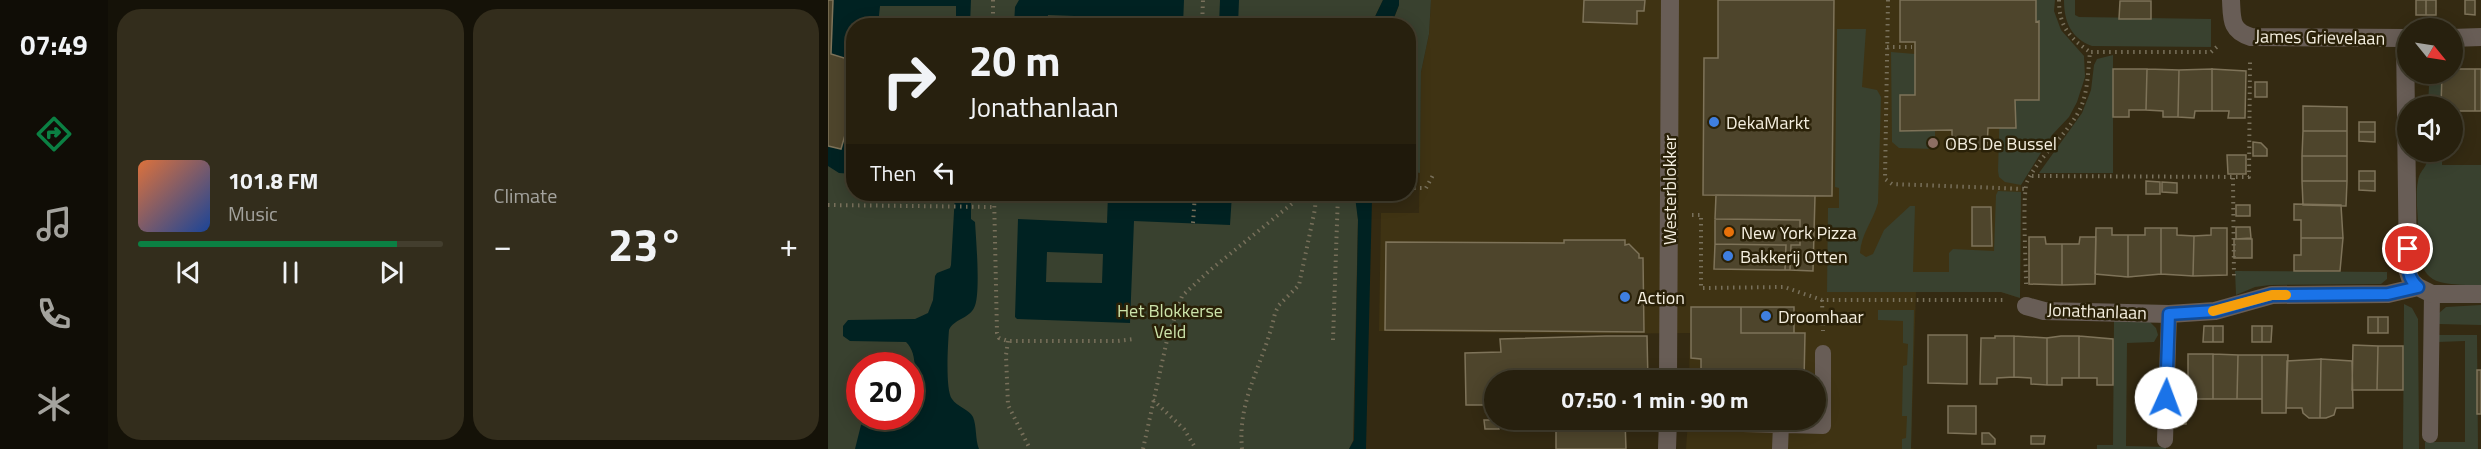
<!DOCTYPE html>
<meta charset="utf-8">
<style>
body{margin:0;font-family:"Titillium Web",sans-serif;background:#332d1c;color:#f1f3f6;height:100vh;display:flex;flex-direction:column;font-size:22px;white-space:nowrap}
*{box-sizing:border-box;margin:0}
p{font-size:20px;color:#a4a39e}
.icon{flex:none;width:33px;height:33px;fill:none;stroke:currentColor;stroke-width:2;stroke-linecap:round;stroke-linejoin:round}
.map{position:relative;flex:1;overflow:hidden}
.drawer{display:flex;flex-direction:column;gap:9px;padding:9px;background:#151208;width:720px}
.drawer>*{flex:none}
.banner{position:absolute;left:18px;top:18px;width:570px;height:183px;border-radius:24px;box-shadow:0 3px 15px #0003,0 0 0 2px #433e2e;background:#27200e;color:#f1f3f6;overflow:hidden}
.needle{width:39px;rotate:120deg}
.tools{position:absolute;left:1569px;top:18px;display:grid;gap:12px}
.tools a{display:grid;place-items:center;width:66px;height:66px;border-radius:50%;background:#27200e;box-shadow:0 3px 15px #0003,0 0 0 2px #433e2e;font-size:30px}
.speed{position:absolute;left:18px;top:352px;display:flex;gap:12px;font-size:30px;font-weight:700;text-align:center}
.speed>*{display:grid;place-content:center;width:78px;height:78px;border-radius:50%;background:#27200e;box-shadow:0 3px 15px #0003,0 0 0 2px #433e2e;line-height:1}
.speed .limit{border:9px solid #d22;background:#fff;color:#111}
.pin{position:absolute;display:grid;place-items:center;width:51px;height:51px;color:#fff;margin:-26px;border:3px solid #fff;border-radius:50%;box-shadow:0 2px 6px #0007}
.me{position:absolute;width:66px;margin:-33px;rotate:2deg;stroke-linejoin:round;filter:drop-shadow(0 0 4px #0008)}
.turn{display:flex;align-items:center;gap:21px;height:126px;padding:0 24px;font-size:27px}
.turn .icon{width:78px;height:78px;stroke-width:2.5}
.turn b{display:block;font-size:42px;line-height:51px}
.then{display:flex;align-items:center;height:57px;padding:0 24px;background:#0003;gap:12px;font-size:22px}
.big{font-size:45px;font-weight:700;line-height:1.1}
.drawer .widget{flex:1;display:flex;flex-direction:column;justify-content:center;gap:9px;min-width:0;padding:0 21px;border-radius:24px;background:#332d1c}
.song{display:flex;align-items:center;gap:18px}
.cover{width:72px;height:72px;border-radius:9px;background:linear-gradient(135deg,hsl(20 70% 55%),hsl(220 70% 35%))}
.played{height:6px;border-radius:3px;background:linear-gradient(90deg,#0b8043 85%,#433e2e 85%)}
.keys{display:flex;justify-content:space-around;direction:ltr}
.heat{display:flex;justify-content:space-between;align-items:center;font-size:33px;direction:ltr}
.drawer .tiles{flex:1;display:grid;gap:9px;grid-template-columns:repeat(2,1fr)}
.trip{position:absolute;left:656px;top:370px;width:342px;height:60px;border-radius:30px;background:#27200e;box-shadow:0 3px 15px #0003,0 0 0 2px #433e2e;font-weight:700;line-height:60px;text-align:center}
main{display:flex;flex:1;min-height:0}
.tabs{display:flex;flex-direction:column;width:108px;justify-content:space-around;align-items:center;background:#100d06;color:#a4a39e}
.tabs .icon{width:42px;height:42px}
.tabs .on{color:#0b8043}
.tabs b{font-size:27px;color:#f1f3f6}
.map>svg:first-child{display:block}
.built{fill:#3f3313}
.green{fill:#39412f;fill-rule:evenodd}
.water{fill:#022;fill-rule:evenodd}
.building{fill:#4e452c;stroke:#7e7359;stroke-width:1.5}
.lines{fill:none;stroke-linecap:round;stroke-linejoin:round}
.path{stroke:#78705b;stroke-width:4;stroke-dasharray:1.5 4.5;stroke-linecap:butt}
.lane{stroke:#685d56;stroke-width:16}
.street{stroke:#685d56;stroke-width:18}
.route-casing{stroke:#114b97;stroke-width:15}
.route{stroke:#1a73e8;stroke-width:10}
.slow{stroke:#f59e0b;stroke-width:10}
.shop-dot{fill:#3f7fe0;stroke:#2a2108;stroke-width:2}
.education-dot{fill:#8d6e63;stroke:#2a2108;stroke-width:2}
.food-dot{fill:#e8710a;stroke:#2a2108;stroke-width:2}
.labels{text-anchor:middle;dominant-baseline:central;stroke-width:5;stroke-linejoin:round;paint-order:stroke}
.street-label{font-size:18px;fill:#f4eedf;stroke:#2a2108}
.poi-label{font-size:18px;fill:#f4eedf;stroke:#2a2108;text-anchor:start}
.park-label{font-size:18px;fill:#cce3aa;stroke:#2a2108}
</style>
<main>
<nav class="tabs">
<b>07:49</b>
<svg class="icon on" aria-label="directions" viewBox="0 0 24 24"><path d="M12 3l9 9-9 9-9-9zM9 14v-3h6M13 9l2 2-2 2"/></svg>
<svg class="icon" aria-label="music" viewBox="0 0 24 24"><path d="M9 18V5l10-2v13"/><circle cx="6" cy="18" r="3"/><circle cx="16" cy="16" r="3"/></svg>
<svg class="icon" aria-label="phone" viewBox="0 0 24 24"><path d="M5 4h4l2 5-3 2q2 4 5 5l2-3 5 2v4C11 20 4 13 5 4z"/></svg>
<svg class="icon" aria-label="climate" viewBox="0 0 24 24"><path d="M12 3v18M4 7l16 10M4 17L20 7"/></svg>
</nav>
<section class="drawer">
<div class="tiles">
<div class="widget">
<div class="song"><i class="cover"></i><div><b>101.8 FM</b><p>Music</p></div></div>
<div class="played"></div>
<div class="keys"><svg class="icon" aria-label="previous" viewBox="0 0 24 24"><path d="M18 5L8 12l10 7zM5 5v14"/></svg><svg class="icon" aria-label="pause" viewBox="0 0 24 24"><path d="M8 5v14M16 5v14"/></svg><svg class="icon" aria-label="next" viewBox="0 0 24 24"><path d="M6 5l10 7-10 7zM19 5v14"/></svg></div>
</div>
<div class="widget"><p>Climate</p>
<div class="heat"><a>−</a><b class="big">23°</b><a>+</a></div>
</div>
</div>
</section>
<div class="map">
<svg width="1653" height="449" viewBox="0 0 1653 449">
<rect width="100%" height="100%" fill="#342a12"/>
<!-- built -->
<path class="built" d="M 603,0 L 1213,0 L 1214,101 L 1193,185 L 1192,298 L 1173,292 L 1088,291 L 1083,448 L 1087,449 L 858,449 L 860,420 L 987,420 L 987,381 L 861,381 L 862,333 L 768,334 L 551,331 L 553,213 L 591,213 L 593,72 L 601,34 Z"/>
<!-- green -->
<path class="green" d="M 0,0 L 555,0 L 543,25 L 26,26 L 26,194 L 528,194 L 530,220 L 525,441 L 521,449 L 0,449 ZM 32,366 L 82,366 L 82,417 L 32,417 Z
M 571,0 L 603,0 L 601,34 L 593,72 L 592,173 L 581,171 L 580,26 L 563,26 L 571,5 Z
M 1208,0 L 1227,0 L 1226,11 L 1233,30 L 1256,56 L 1257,77 L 1249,102 L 1241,117 L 1224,135 L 1193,185 L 1177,182 L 1171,177 L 1170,171 L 1172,101 L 1212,100 L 1211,22 L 1208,21 Z
M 1236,0 L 1247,0 L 1247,15 L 1251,17 L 1383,19 L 1383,47 L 1264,46 C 1243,38 1236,22 1236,0 Z
M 1009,29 L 1038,29 L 1034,87 L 1049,90 L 1053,97 L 1050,203 C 1045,221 1033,234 1032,253 L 1038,257 L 1045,254 L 1056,230 L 1082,206 L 1087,206 L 1085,272 L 1121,272 L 1121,253 L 1125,249 L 1166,251 L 1168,195 L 1170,191 L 1193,192 L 1192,298 L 1173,292 L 999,292 L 1000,208 L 1011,208 L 1011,188 L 1007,187 Z
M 1063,52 L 1087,54 L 1087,95 L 1072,130 L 1107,131 L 1107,149 L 1071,148 L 1064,142 Z
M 1285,55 L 1285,173 L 1211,173 L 1254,113 L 1263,90 L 1266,65 L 1269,59 Z
M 1589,74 L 1614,74 L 1614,106 L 1600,106 L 1601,86 Z
M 1600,152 L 1614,152 L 1614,165 L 1653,165 L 1653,285 C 1601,285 1590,283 1590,227 C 1590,213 1587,195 1590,181 C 1592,168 1600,170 1600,152 Z
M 1407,271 L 1559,272 L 1559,279 L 1553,284 L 1442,285 L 1427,287 L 1408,295 Z
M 1576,304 L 1584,308 L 1590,319 L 1591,449 L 1575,449 Z
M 1653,305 L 1653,325 L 1611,324 L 1611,313 L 1618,307 Z
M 1050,310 L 1086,310 L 1083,449 L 1074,449 L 1074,439 L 1078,438 L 1079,416 L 1074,416 L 1075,366 L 1079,365 L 1080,344 L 1075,343 L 1075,321 L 1050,320 Z
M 1286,319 L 1322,322 L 1328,328 L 1330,335 L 1326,342 L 1299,343 L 1298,446 L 1338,447 L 1338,449 L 1269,449 L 1269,445 L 1285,445 Z
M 1609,335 L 1649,335 L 1650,449 L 1597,449 L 1597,442 L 1637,442 L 1637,341 L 1610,342 Z"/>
<!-- water -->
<path class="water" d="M 5,0 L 143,0 L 142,25 L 128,25 L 128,6 L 52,6 L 50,25 L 26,26 L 25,61 L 3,54 Z
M 191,0 L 356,0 L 355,25 L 326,25 L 326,19 L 220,15 L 219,25 L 186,25 L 187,7 Z
M 392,0 L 411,0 L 410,25 L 391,25 Z
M 555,0 L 571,0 L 571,5 L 563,25 L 543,25 Z
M 25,104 L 25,174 L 11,173 L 0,166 L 0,146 L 13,149 Z
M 127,194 L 143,194 L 143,219 L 147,222 C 148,239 153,296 146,308 C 140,319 126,319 121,330 C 120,343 117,390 124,399 C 129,407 141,409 145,417 C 149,427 147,439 151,449 L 27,449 L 33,425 L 40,418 L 82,417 C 82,397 95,358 78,342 L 22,341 L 15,336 L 15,326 L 20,320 L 87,319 L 100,313 L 105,300 L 107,276 L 109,273 L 122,268 L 123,265 Z
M 280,194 L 351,194 L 357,198 L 384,198 L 385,194 L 404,194 L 402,225 L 306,221 L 302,323 L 189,319 L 187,317 L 190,219 L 279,223 ZM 219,252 L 275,254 L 274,283 L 218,282 Z
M 527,197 L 544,198 L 538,449 L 521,449 L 526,440 L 530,220 Z"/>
<!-- building -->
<path class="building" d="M 0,0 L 5,0 L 3,54 L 26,61 L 26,104 L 13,149 L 0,146 Z
M 756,0 L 817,0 L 816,11 L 809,11 L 809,24 L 755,22 Z
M 890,0 L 1006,0 L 1004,196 L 875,195 L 876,58 L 890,58 Z
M 1072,0 L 1208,0 L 1208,22 L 1211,21 L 1211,100 L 1187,100 L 1188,128 L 1160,128 L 1159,149 L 1124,149 L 1124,130 L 1072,131 L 1072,95 L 1087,95 L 1087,42 L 1072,42 Z
M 1588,0 L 1598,0 L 1598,15 L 1588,15 Z
M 1598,0 L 1608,0 L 1608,15 L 1598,15 Z
M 1637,0 L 1647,0 L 1647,15 L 1637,14 Z
M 1292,1 L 1323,1 L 1323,19 L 1291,19 Z
M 1285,69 L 1319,69 L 1318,110 L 1301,110 L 1301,117 L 1285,117 Z
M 1319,69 L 1351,70 L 1350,117 L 1335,117 L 1335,111 L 1318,110 Z
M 1384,69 L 1418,71 L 1417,118 L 1400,118 L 1401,111 L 1384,111 Z
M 1384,69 L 1384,111 L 1367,111 L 1366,118 L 1350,117 L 1351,70 Z
M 1629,69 L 1647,69 L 1647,111 L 1630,111 L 1630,117 L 1624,117 L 1624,106 L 1613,106 L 1614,74 L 1624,74 L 1624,71 L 1629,71 Z
M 1647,69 L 1653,69 L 1653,111 L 1647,111 Z
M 1427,82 L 1439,82 L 1439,97 L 1427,97 Z
M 1475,106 L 1519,107 L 1519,131 L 1475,131 Z
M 1531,122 L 1547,122 L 1547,132 L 1531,132 Z
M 1475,131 L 1519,131 L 1519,156 L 1474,156 Z
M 1531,132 L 1547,132 L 1547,142 L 1531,141 Z
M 1425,142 L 1433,143 L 1439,149 L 1439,156 L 1425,156 Z
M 1399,155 L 1418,155 L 1418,174 L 1400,174 Z
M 1474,156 L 1519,156 L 1519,181 L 1474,181 Z
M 1531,171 L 1547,171 L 1547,181 L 1531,181 Z
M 1318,181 L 1332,182 L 1332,194 L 1318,194 Z
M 1474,181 L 1519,181 L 1518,206 L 1475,205 Z
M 1531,181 L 1547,181 L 1547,191 L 1531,190 Z
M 1334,182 L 1349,183 L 1349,193 L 1334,192 Z
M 888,195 L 987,196 L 985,271 L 962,270 L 963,245 L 972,245 L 972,220 L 887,219 Z
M 1466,204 L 1513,205 L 1515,238 L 1473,238 L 1473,220 L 1466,220 Z
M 1408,205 L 1422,205 L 1422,216 L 1408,216 Z
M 1144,207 L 1163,207 L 1164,246 L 1144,246 Z
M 887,219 L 972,220 L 972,245 L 963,245 L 962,270 L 957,270 L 958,245 L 887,244 Z
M 1408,227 L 1422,227 L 1423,238 L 1408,239 Z
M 1268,228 L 1284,228 L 1284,235 L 1300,235 L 1300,277 L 1267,274 Z
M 1317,228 L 1333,228 L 1333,274 L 1300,277 L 1300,235 L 1317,235 Z
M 1333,228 L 1349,228 L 1349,235 L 1366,236 L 1365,276 L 1333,274 Z
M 1383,228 L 1399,228 L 1399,275 L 1365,276 L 1366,236 L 1383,235 Z
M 1201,237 L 1217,237 L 1218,244 L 1234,244 L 1234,285 L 1201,284 Z
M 1252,237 L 1268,237 L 1267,284 L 1234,285 L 1234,244 L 1251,244 Z
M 1473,238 L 1515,238 L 1512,271 L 1466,271 L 1466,255 L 1473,255 Z
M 1406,239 L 1424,239 L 1424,258 L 1406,258 Z
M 736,240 L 797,240 L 797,245 L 801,244 L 811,254 L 811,258 L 815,258 L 816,332 L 557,330 L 558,242 L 736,243 Z
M 887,244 L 958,245 L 957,270 L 886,269 Z
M 863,307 L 913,307 L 913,333 L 977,333 L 976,381 L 873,381 L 873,359 L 863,358 Z
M 913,307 L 966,307 L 966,333 L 913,333 Z
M 1540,317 L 1550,317 L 1550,333 L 1540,333 Z
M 1550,317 L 1560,317 L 1560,333 L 1550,333 Z
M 1376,326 L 1385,326 L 1385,342 L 1375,342 Z
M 1385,326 L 1395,326 L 1395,342 L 1385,342 Z
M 1424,326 L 1434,326 L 1434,342 L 1424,342 Z
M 1434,326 L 1444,326 L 1443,342 L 1434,342 Z
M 1100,335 L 1139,335 L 1139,384 L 1100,383 Z
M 778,336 L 819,336 L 820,381 L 666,381 L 666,405 L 638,405 L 637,353 L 673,352 L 672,339 Z
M 1167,336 L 1186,336 L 1186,377 L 1169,378 L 1169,384 L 1152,384 L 1153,338 L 1167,338 Z
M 1186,336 L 1219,338 L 1219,385 L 1203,384 L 1203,378 L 1186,377 Z
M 1233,336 L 1251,336 L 1251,378 L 1234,378 L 1234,385 L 1219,385 L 1219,338 Z
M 1251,336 L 1285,339 L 1285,385 L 1269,385 L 1269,378 L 1251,378 Z
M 1525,345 L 1550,346 L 1549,390 L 1524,390 Z
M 1550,346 L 1575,346 L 1575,390 L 1549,390 Z
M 1360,354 L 1385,354 L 1385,399 L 1360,399 Z
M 1385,354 L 1410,355 L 1409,399 L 1385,399 Z
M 1410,355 L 1434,355 L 1434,399 L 1409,399 Z
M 1434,355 L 1460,355 L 1458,413 L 1434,413 Z
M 1493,359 L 1524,361 L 1525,408 L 1508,408 L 1506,415 L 1498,418 L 1492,418 Z
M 1493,359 L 1492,418 L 1481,418 L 1475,413 L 1474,408 L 1458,408 L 1459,361 Z
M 1649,370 L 1653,370 L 1653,414 L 1649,414 Z
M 1120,406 L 1148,406 L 1148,434 L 1120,433 Z
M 1349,410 L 1358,411 L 1358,424 L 1348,424 Z
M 656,420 L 670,420 L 671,429 L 657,429 Z
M 728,420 L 797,420 L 798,449 L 728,449 Z
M 1154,433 L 1161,433 L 1167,439 L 1167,444 L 1154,444 Z
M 1203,436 L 1217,436 L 1216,444 L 1203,444 Z"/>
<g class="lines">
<!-- path -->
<path class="path" d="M 165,0 L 165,26
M 1060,0 L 1057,179 L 1064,184 L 1198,189
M 1231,0 C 1231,27 1242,38 1262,52
M 374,26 L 375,0
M 1059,47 L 1084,47
M 1204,176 L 1421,177 L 1422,61
M 1405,178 L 1406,280
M 580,188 L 598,188 L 605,175
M 166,194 L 169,333 L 171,338 L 180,341 L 290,341 L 305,339
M 0,205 L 166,207
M 864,215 L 873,215 L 873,288 L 956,287 L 994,300 L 1177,300
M 365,223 L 367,194
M 1198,284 C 1198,265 1194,195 1199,182 C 1212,154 1240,135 1253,107 C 1260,90 1260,71 1262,52 L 1383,52 L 1392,44
M 994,300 L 995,331
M 505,340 L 510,194
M 180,341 L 178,355 L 180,405 L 202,449
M 325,400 L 356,429 L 368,449
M 315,449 L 339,340 L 354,296 L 381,271 L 471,198 L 481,194
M 414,449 C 409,398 437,362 447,313 L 451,305 L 471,285 L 487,209 L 488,194"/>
<!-- lane -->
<path class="lane" d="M 840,422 L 995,426 L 995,353
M 1602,435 L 1604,294
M 1337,440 L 1341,314
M 952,449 L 953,424"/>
<!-- street -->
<path class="street" d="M 1403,0 C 1404,18 1402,31 1423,37 L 1577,38 L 1580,272 L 1583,281 L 1590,287
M 1624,38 L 1653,37
M 1198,306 L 1216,311 L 1341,314 L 1387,311 L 1444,295 L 1560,294 L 1590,287 L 1604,294 L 1653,294
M 840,381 L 842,0
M 839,449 L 840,420"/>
</g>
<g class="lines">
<!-- route casing -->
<g class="route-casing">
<path id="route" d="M 1338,398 L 1341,314 L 1387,311 L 1444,295 L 1560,294 L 1590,287 C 1578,277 1580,264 1580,249"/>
</g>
<!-- route -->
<use href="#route" class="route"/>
<!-- slow -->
<path class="slow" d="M 1385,311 L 1444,295 L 1458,295"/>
</g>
<!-- markers -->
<g class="shop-dot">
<circle cx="886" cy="122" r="6"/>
<circle cx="900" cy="256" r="6"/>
<circle cx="797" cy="297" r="6"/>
<circle cx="938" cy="316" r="6"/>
</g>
<circle class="education-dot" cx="1105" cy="143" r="6"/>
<circle class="food-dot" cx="901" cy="232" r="6"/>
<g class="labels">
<!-- street labels -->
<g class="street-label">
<text transform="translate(1492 37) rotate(1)">James Grievelaan</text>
<text transform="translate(841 190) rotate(-90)">Westerblokker</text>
<text transform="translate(1269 311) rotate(2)">Jonathanlaan</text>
</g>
<!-- poi labels -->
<g class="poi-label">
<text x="898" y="122">DekaMarkt</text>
<text x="1117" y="143">OBS De Bussel</text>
<text x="913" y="232">New York Pizza</text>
<text x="912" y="256">Bakkerij Otten</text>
<text x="809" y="297">Action</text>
<text x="950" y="316">Droomhaar</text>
</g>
<!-- park labels -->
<g class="park-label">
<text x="342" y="310">Het Blokkerse<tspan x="342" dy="21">Veld</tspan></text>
</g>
</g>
</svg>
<div class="tools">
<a><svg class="needle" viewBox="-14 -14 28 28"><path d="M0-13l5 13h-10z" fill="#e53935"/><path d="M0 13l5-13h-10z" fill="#a4a39e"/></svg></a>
<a><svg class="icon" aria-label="sound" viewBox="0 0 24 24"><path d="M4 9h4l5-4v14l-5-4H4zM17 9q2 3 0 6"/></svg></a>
</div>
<div class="speed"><div class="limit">20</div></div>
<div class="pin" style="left:1580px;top:249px;background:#d93025"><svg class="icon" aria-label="arrive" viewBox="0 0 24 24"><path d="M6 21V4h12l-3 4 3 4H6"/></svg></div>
<svg class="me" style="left:1338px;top:398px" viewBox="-20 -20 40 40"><circle r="19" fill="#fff"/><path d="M0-13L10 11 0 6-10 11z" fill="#1a73e8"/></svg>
<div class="trip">07:50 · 1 min · 90 m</div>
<div class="banner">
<div class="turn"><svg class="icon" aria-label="right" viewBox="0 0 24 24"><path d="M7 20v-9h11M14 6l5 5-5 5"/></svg><div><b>20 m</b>Jonathanlaan</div></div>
<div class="then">Then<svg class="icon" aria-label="left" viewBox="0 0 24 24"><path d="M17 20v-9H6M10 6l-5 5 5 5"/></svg></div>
</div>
</div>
</main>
